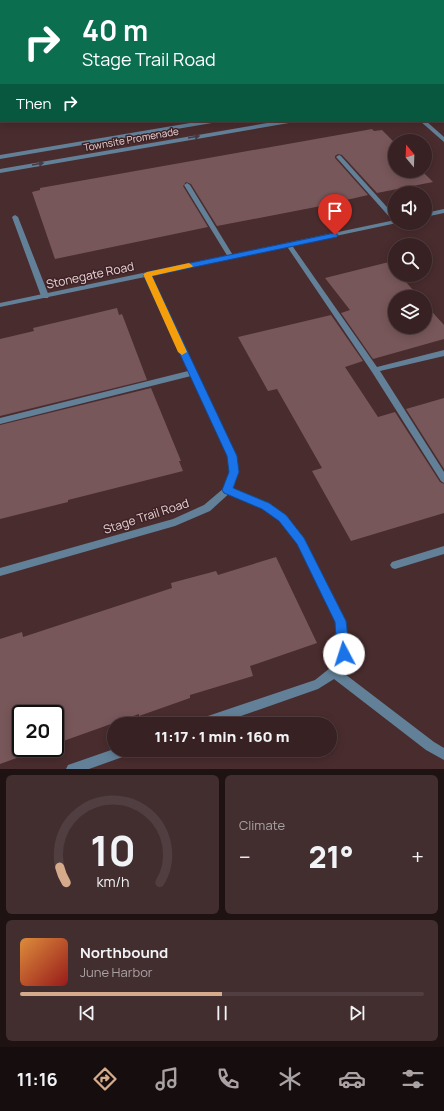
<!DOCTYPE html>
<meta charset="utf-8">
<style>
body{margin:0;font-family:Manrope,sans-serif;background:#422e2f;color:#f1f3f6;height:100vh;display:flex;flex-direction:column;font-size:15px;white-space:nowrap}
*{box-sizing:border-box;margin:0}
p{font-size:13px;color:#aaa3a5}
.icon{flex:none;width:22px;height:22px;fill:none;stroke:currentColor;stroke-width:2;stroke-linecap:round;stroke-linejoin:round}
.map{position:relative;height:769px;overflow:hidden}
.details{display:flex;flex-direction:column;gap:6px;padding:6px;background:#1e1213;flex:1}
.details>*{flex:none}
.guide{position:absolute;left:0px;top:0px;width:444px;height:122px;box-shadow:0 2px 10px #0003,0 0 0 1px #513e40;background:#0b6e4f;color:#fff;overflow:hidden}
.needle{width:26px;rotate:341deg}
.controls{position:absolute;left:388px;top:134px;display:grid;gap:8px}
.controls a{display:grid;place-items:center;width:44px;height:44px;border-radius:50%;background:#372122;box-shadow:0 2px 10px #0003,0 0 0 1px #513e40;font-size:20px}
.speed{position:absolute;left:12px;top:705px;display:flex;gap:8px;font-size:20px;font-weight:700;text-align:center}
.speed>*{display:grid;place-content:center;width:52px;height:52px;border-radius:50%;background:#372122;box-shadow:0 2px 10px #0003,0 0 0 1px #513e40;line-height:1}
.speed .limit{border:2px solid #111;border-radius:6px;background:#fff;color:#111}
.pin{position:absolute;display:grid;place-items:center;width:34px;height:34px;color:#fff;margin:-41px -17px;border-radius:50% 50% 50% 0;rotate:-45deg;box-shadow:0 0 4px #0007}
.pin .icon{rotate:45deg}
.me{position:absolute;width:44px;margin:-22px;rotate:355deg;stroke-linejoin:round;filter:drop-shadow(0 0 3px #0008)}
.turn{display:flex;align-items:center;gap:14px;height:84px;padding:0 16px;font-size:18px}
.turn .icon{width:52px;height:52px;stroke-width:2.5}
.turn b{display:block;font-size:28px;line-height:34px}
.then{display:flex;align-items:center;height:38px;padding:0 16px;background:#0003;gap:8px;font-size:15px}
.big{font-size:30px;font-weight:800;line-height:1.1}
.details .card{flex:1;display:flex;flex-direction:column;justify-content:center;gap:6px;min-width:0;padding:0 14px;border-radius:6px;background:#422e2f}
.details .dial{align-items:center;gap:0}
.dial svg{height:104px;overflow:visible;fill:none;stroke:#513e40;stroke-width:7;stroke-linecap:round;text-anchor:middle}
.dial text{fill:#f1f3f6;stroke:none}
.song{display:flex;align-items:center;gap:12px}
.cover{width:48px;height:48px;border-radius:6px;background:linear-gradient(135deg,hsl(30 70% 55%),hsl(0 70% 35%))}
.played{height:4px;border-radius:2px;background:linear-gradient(90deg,#d6ab8b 50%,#513e40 50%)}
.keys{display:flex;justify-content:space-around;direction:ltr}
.heat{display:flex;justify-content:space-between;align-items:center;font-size:22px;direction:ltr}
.details .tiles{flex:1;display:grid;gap:6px;grid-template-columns:1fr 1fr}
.card:last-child{grid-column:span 2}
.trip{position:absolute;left:107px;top:717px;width:230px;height:40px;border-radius:20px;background:#372122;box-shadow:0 2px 10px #0003,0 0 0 1px #513e40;font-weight:800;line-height:40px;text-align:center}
.tab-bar{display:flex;height:64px;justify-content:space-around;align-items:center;background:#160d0e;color:#aaa3a5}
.tab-bar .icon{width:28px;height:28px}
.tab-bar .on{color:#d6ab8b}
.tab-bar b{font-size:18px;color:#f1f3f6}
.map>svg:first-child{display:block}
.building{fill:#78575a}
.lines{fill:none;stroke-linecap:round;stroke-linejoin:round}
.lane{fill:#628199;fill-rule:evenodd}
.street{fill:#628199;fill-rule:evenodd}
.oneway{fill:#473a42}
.route{fill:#1a73e8;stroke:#114b97}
.slow{fill:#f59e0b}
.labels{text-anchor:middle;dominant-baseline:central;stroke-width:3;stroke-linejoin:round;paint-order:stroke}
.far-street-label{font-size:10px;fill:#e7d3d5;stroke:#3e2225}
.street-label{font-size:12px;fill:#e7d3d5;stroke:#3e2225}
</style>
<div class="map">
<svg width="444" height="769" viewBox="0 0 444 769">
<rect width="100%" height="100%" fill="#492c2e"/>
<!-- building -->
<path class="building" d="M 372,129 L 374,131 L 382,130 L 395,143 L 395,171 L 422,171 L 433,182 L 377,193 L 342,155 L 338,154 L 335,156 L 335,158 L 368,195 L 316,207 L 217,226 L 191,184 L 186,182 L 183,186 L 208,227 L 55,259 L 32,192 L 40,190 L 40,188 Z
M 389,262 L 395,269 L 395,275 L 400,275 L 419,297 L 395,297 L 395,327 L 425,327 L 425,304 L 444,325 L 444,339 L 373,359 L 341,313 L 350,310 L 325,278 Z
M 117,308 L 119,315 L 122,314 L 147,380 L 0,416 L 0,339 L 34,331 L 33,328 Z
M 331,315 L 363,361 L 345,367 L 378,417 L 395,412 L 440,482 L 444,484 L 444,513 L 351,541 L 312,471 L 322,468 L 277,389 L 268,391 L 238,337 Z
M 151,388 L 181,461 L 179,461 L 183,471 L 68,500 L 68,502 L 0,519 L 0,425 Z
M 444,398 L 444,469 L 406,409 Z
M 276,557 L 317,643 L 250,666 L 253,676 L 190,695 L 190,698 L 139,716 L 139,714 L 55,744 L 55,714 L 21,714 L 21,748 L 44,748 L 0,764 L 0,639 L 22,632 L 23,637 L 172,588 L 171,583 L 216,571 L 218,575 Z"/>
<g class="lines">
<!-- lane -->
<path class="lane" d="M 180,0 L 184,0 L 184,1 L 180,1 Z
M 412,0 L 416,0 L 417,1 L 413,1 Z
M 443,22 L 444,22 L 444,25 L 443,25 Z
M 0,40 L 1,40 L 1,44 L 0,44 Z
M 0,48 L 1,48 L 1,50 L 0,50 Z
M 443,86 L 444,86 L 444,90 L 443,90 Z
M 339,155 L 341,156 L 395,216 L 395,222 L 393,221 L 337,158 L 336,157 Z
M 187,183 L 190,185 L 234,257 L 233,258 L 231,259 L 228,257 L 184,185 Z
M 15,215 L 18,217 L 49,296 L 48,298 L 42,298 L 41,296 L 12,217 Z
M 289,243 L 291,244 L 377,367 L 444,350 L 444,356 L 380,371 L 444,472 L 444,483 L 441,481 L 372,372 L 286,245 Z
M 192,370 L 196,373 L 195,375 L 0,424 L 0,418 Z
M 228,486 L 269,503 L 286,515 L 304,538 L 346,621 L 349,654 L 341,671 L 434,742 L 444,748 L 444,760 L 426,750 L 334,679 L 318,689 L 218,724 L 196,724 L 198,720 L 202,718 L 315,680 L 330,668 L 339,653 L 336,621 L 298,544 L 280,521 L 263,509 L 225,493 L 223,490 L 225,487 Z
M 444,546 L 444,554 L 395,569 L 392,568 L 390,565 L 392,562 L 395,561 Z
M 114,749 L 114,750 L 133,750 L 131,754 L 89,769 L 66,769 L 68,765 Z"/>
<!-- street -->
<path class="street" d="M 293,0 L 297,0 L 298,1 L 294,1 Z
M 202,121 L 215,121 L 212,123 L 0,159 L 0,155 Z
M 279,121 L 292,121 L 289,123 L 0,173 L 0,169 Z
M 420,121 L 426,121 L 444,137 L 444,142 Z
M 444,209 L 444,213 L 425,217 L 425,213 Z
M 395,220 L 395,223 L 397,223 L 151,275 L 236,456 L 238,472 L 233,490 L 210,511 L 175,526 L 0,576 L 0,568 L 173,519 L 204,505 L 224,488 L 230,472 L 228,456 L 145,277 L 0,307 L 0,303 Z"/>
</g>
<!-- one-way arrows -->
<defs><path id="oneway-solid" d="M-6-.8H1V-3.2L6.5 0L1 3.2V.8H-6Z"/></defs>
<g class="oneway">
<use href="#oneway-solid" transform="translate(194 137) rotate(-10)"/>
<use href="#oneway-solid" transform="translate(38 164) rotate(-10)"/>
</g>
<!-- route -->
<path class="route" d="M 335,233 L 338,235 L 337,237 L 152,276 L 237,456 L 239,472 L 233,488 L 269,503 L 286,515 L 304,538 L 346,621 L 350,654 L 348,658 L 344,660 L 339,658 L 337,654 L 335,622 L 297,544 L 279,521 L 262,509 L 224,493 L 222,490 L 229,472 L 227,456 L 143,274 L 147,272 Z"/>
<!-- slow -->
<path class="slow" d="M 189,263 L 193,266 L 192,267 L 152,276 L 187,352 L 182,355 L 178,352 L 143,274 L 147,272 Z"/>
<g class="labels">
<!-- far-street labels -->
<g class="far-street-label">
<text transform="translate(131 139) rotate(-10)">Townsite Promenade</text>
</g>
<!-- street labels -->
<g class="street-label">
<text transform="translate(90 275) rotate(-12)">Stonegate Road</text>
<text transform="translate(146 516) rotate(-18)">Stage Trail Road</text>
</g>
</g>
</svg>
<div class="controls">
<a><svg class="needle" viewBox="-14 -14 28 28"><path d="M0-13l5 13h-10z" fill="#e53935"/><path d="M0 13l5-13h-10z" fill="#aaa3a5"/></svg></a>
<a><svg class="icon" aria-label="sound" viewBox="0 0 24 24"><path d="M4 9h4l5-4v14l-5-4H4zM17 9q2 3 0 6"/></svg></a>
<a><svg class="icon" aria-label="search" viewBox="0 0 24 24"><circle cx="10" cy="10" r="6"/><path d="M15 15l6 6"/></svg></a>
<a><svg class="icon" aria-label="layers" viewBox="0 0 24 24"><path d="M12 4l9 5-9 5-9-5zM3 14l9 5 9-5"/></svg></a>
</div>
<div class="speed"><div class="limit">20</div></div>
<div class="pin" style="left:335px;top:235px;background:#d93025"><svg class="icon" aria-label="arrive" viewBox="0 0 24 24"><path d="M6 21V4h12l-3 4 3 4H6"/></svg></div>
<svg class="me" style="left:344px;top:654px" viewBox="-20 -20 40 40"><circle r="19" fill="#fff"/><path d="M0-13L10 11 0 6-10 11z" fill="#1a73e8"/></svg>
<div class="trip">11:17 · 1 min · 160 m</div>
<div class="guide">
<div class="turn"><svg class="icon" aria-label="right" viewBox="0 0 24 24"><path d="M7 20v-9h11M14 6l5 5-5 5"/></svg><div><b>40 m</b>Stage Trail Road</div></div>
<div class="then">Then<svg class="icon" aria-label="right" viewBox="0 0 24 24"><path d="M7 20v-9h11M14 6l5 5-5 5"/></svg></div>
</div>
</div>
<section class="details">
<div class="tiles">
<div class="card dial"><svg viewBox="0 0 100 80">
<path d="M14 69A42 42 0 1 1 86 69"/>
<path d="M14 69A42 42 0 0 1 9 57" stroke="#d6ab8b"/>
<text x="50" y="56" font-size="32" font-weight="700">10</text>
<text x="50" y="72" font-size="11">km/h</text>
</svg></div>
<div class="card"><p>Climate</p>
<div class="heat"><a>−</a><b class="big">21°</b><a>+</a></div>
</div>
<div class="card">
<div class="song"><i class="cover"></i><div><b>Northbound</b><p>June Harbor</p></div></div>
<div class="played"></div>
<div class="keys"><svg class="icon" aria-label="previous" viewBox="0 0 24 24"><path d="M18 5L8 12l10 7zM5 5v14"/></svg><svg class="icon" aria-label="pause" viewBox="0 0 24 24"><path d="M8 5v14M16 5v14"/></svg><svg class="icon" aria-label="next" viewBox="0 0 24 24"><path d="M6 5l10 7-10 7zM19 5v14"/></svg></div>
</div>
</div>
</section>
<nav class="tab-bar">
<b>11:16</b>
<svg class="icon on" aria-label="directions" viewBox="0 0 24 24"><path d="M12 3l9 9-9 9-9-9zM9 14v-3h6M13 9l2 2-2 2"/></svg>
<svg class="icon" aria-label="music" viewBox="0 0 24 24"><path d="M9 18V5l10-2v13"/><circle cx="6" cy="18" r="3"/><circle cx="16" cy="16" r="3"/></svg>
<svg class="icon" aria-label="phone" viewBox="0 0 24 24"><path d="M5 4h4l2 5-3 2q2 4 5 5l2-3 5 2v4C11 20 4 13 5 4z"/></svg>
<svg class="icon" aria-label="climate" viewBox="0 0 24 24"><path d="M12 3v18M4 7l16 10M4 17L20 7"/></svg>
<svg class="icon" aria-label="car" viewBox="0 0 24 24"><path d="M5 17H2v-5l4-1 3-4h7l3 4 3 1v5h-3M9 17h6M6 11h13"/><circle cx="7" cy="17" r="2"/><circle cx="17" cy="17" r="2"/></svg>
<svg class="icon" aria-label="filters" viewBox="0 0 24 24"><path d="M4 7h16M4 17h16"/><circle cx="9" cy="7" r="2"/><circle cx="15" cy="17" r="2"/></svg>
</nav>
